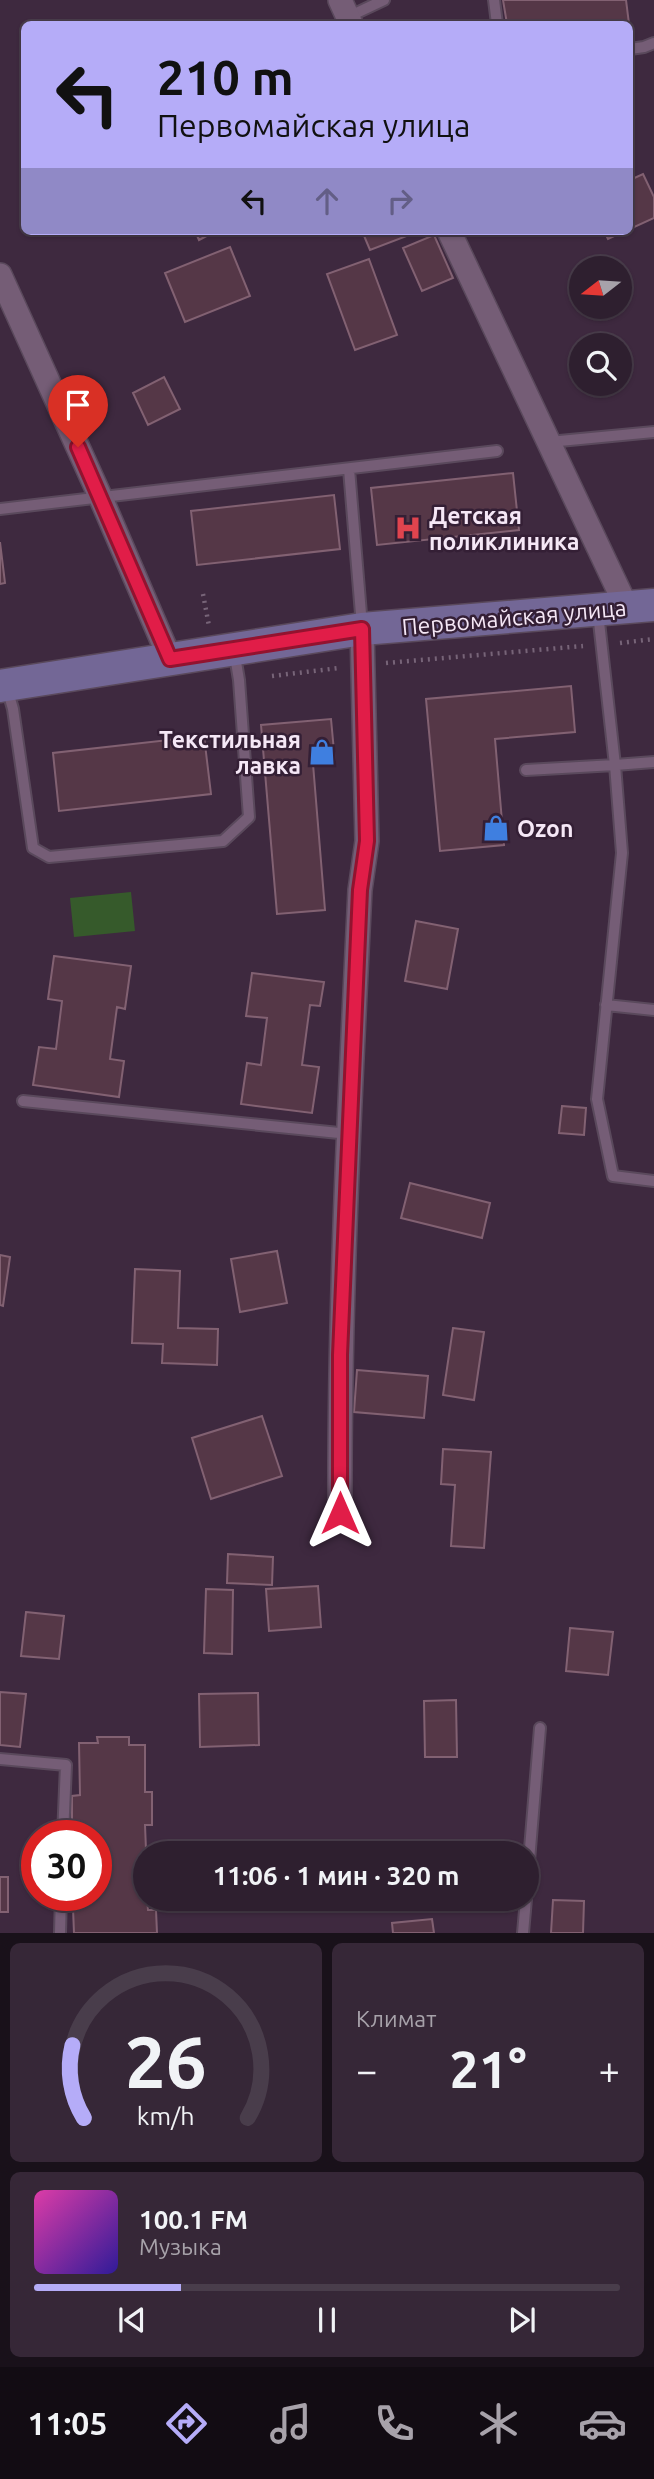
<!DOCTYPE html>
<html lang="ru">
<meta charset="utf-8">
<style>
body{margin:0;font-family:Ubuntu,sans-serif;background:#362737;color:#f1f3f6;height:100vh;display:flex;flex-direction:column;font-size:26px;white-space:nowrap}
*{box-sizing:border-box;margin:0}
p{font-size:23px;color:#a7a2aa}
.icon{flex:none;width:38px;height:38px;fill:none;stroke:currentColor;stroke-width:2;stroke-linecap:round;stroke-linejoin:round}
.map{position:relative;height:1933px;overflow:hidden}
.drawer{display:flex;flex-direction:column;gap:10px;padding:10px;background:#19111a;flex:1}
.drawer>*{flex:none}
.banner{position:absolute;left:21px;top:21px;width:612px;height:214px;border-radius:10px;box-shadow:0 2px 5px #0004,0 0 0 2px #493d4b;background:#b5acf8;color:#111;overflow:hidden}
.needle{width:46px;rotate:253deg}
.fabs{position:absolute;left:569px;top:256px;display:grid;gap:14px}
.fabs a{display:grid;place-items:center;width:63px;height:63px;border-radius:50%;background:#2e1f2f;box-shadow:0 2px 5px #0004,0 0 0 2px #493d4b;font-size:35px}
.speed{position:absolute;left:21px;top:1820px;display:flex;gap:14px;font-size:35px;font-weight:700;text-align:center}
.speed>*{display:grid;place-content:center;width:91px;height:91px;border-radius:50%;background:#2e1f2f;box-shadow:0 2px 5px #0004,0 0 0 2px #493d4b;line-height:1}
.speed .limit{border:10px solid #d22;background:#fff;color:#111}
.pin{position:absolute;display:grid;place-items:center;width:60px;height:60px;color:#fff;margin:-72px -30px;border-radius:50% 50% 50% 0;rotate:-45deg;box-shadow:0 0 7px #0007}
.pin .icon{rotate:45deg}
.me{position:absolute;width:77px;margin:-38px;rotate:0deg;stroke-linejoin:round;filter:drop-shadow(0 0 5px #0008)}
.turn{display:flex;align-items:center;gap:24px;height:147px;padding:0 21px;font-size:32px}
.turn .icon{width:91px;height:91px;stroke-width:2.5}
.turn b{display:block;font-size:49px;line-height:60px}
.lanes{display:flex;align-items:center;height:66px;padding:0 21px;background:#0003;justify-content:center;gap:35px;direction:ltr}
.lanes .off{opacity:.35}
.big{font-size:52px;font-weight:600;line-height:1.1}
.drawer .widget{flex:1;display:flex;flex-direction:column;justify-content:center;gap:10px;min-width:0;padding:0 24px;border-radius:10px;background:#362737}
.drawer .dial{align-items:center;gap:0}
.dial svg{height:182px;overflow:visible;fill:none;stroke:#493d4b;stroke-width:7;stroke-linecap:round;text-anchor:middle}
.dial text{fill:#f1f3f6;stroke:none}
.song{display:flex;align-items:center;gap:21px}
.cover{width:84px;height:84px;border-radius:10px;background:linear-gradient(135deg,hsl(320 70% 55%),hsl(250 70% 35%))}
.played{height:7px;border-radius:4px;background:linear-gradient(90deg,#b5acf8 25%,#493d4b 25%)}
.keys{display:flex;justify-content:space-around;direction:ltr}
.heat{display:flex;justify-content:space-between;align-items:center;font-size:38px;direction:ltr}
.drawer .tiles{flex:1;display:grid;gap:10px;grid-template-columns:1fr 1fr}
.widget:last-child{grid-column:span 2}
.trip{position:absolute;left:133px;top:1841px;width:406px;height:70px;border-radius:35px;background:#2e1f2f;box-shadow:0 2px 5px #0004,0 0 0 2px #493d4b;font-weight:600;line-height:70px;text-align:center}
.menu{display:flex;height:112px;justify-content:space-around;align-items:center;background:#120c13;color:#a7a2aa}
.menu .icon{width:49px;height:49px}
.menu .on{color:#b5acf8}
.menu b{font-size:32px;color:#f1f3f6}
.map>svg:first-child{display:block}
.green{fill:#365a2b}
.building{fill:#553747;stroke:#826172;stroke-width:2}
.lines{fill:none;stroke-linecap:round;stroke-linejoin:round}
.service-casing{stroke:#5a495c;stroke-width:14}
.minor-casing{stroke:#5a495c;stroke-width:26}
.secondary-casing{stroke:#5a495c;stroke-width:35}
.path{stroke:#776478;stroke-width:4.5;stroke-dasharray:2 5;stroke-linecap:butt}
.service{stroke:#755d76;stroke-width:10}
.minor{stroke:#755d76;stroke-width:23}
.secondary{stroke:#736796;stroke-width:32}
.route-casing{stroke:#92132f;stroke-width:18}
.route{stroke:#e11d48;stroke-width:12}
.labels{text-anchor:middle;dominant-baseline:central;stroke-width:5;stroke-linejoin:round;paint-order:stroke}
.poi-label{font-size:23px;font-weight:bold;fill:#f5e7f6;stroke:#341f35;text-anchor:start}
.street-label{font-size:23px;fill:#f5e7f6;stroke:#341f35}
</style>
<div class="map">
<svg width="654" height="1933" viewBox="0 0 654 1933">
<rect width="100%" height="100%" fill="#3e293f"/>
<!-- green -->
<path class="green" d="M 131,892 L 135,931 L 74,937 L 70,898 Z"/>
<!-- building -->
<path class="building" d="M 503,0 L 626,0 L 629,24 L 507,24 Z
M 643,174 L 654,197 L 654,218 L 630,229 L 630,180 Z
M 195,231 L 216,231 L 199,240 Z
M 362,231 L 411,231 L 412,234 L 370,250 Z
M 604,231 L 625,231 L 608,239 Z
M 434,235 L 453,278 L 422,291 L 403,248 Z
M 230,247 L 250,296 L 185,322 L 165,273 Z
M 369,259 L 397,335 L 355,350 L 327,274 Z
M 164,377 L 180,409 L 148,425 L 133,393 Z
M 513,473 L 519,530 L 377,545 L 371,488 Z
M 334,495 L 340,549 L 197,565 L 191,511 Z
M 0,542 L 5,583 L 0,584 Z
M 571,686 L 575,732 L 495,739 L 504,845 L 440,851 L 426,699 Z
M 331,719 L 335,762 L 313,764 L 325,910 L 277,914 L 261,725 Z
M 204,736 L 211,794 L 59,811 L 53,753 Z
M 416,921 L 458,929 L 447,989 L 405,981 Z
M 54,956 L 131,966 L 125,1009 L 117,1007 L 110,1059 L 124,1061 L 119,1097 L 33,1085 L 39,1047 L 56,1049 L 62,1001 L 48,999 Z
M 252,973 L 324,982 L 320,1006 L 310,1005 L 302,1065 L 319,1067 L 312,1113 L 241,1104 L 247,1063 L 261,1065 L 267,1018 L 246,1016 Z
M 562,1106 L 586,1108 L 584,1135 L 559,1133 Z
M 410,1183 L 490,1203 L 482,1238 L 401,1218 Z
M 277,1251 L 287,1303 L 240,1312 L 231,1259 Z
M 0,1255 L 10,1257 L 3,1306 L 0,1305 Z
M 135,1269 L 180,1271 L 178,1328 L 218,1329 L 217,1365 L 162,1363 L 163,1344 L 132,1343 Z
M 453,1328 L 484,1332 L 474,1400 L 443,1395 Z
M 357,1370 L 428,1376 L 424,1418 L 354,1412 Z
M 262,1416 L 282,1476 L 211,1499 L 192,1438 Z
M 443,1449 L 491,1452 L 484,1548 L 451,1546 L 455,1485 L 441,1484 Z
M 228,1554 L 273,1557 L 272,1585 L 227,1583 Z
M 318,1586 L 321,1627 L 269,1631 L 266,1589 Z
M 206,1589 L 233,1590 L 232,1654 L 204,1653 Z
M 26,1612 L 64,1616 L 59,1659 L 21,1656 Z
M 570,1628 L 613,1632 L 608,1675 L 566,1671 Z
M 0,1692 L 26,1694 L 20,1747 L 0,1745 Z
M 258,1693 L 259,1745 L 200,1747 L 199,1694 Z
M 456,1700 L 457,1757 L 425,1757 L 424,1701 Z
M 97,1737 L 129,1737 L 129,1745 L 145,1745 L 145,1792 L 152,1792 L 152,1825 L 145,1825 L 146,1850 L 155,1850 L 155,1853 L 145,1853 L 145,1899 L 147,1899 L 148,1910 L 156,1910 L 157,1933 L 74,1933 L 73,1908 L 81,1908 L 81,1895 L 96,1895 L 96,1836 L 81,1836 L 80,1828 L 72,1828 L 72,1796 L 80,1795 L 79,1743 L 98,1743 Z
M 290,1848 L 290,1853 L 216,1853 L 216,1850 Z
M 0,1877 L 8,1877 L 8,1912 L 0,1912 Z
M 217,1899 L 292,1899 L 292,1910 L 217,1912 Z
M 553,1900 L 584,1901 L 583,1933 L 551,1933 Z
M 432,1919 L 434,1933 L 393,1933 L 392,1923 Z"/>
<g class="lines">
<!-- service casing -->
<g class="service-casing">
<path id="service" d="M 494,0 L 497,24
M 348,17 L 384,0
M 630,49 L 644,47 L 654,43
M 549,442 L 654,432
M 349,469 L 362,626
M 0,509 L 497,451
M 7,688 L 13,709 L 33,848 L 49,857 L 223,841 L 249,817 L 239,680 L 234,650
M 654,762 L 615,765 L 622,853 L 597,1099 L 613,1176 L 654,1181
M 526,770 L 615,765 L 598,613
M 606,1005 L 654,1010
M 23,1101 L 349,1134
M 0,1759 L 66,1765 L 63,1836
M 527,1885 L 540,1728
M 60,1933 L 61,1895
M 523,1933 L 526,1899"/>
</g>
<!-- minor casing -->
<g class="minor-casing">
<path id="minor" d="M 340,0 L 351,24
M 449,231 L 627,608
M 0,275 L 100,496 L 170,659
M 340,1513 C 339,1305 350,1098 360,890 L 367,841 L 362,629"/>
</g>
<!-- secondary casing -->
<g class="secondary-casing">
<path id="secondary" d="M 0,686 L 362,629 L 654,605"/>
</g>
<!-- path -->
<path class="path" d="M 203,594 L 209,626
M 620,643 L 654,639
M 386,663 L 583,646
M 272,676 L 339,668"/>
<!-- service -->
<use href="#service" class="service"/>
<!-- minor -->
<use href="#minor" class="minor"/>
<!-- secondary -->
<use href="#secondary" class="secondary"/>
</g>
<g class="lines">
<!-- route casing -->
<g class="route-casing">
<path id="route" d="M 78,447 L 170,659 L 362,629 L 367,841 L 360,890 L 340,1355 L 340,1513"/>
</g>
<!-- route -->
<use href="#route" class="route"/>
</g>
<!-- icons -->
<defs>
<g id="hospital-bare" transform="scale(2.1)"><path d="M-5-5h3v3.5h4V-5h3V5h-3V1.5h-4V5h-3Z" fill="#e0444e" stroke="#341f35" stroke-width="2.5" paint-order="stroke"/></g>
<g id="shop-bare" transform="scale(2.1)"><path d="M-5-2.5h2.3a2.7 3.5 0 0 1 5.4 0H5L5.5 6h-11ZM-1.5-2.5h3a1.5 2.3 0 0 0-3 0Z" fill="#3f7fe0" stroke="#341f35" stroke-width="2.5" paint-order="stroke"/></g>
</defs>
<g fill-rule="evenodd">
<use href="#hospital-bare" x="408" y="528"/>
<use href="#shop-bare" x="322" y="752"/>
<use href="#shop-bare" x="496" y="828"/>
</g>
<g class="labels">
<!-- poi labels -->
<g class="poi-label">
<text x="429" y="515">Детская<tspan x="429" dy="26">поликлиника</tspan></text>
<text x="301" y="739" text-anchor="end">Текстильная<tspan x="301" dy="26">лавка</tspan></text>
<text x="517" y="828">Ozon</text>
</g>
<!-- street labels -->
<g class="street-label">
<text transform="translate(514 617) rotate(-5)">Первомайская улица</text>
</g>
</g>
</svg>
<div class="fabs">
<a><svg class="needle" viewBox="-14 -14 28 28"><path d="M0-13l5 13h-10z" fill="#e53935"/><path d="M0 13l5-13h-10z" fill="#a7a2aa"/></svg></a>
<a><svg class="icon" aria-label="search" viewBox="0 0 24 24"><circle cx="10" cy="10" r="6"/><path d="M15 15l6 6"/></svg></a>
</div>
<div class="speed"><div class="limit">30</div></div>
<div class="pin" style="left:78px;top:447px;background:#d93025"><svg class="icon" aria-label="arrive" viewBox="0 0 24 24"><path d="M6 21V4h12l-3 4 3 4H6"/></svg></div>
<svg class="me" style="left:340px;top:1513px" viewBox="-20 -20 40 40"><path d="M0-17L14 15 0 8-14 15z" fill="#e11d48" stroke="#fff" stroke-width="4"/></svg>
<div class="trip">11:06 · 1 мин · 320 m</div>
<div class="banner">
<div class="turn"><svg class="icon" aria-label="left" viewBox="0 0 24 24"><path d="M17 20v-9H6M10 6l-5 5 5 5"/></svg><div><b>210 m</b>Первомайская улица</div></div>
<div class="lanes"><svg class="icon" aria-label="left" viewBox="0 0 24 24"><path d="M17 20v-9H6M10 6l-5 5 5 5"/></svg><svg class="icon off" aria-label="ahead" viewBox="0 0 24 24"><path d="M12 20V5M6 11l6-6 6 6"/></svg><svg class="icon off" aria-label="right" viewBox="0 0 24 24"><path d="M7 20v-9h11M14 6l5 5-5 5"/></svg></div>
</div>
</div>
<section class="drawer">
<div class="tiles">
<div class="widget dial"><svg viewBox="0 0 100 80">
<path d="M14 69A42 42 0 1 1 86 69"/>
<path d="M14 69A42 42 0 0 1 9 37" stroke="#b5acf8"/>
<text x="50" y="56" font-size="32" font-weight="700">26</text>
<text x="50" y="72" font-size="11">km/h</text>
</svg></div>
<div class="widget"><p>Климат</p>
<div class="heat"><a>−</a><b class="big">21°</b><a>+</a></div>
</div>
<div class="widget">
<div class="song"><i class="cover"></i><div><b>100.1 FM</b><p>Музыка</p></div></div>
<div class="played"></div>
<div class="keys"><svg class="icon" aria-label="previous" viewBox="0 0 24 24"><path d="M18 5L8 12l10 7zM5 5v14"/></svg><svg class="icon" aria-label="pause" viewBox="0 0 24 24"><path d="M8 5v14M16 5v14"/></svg><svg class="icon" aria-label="next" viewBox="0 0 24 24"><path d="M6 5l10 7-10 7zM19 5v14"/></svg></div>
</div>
</div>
</section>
<nav class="menu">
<b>11:05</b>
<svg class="icon on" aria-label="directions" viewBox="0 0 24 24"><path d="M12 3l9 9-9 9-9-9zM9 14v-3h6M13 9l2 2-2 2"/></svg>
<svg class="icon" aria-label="music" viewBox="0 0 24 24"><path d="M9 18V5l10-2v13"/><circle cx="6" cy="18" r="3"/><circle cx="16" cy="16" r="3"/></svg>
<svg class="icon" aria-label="phone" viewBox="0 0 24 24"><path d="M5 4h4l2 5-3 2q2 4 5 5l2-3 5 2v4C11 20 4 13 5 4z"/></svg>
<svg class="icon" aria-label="climate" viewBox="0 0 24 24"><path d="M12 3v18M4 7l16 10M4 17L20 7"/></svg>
<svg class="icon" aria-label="car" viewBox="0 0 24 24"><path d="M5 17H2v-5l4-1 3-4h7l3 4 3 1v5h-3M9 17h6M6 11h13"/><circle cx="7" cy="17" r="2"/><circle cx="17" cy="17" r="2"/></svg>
</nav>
